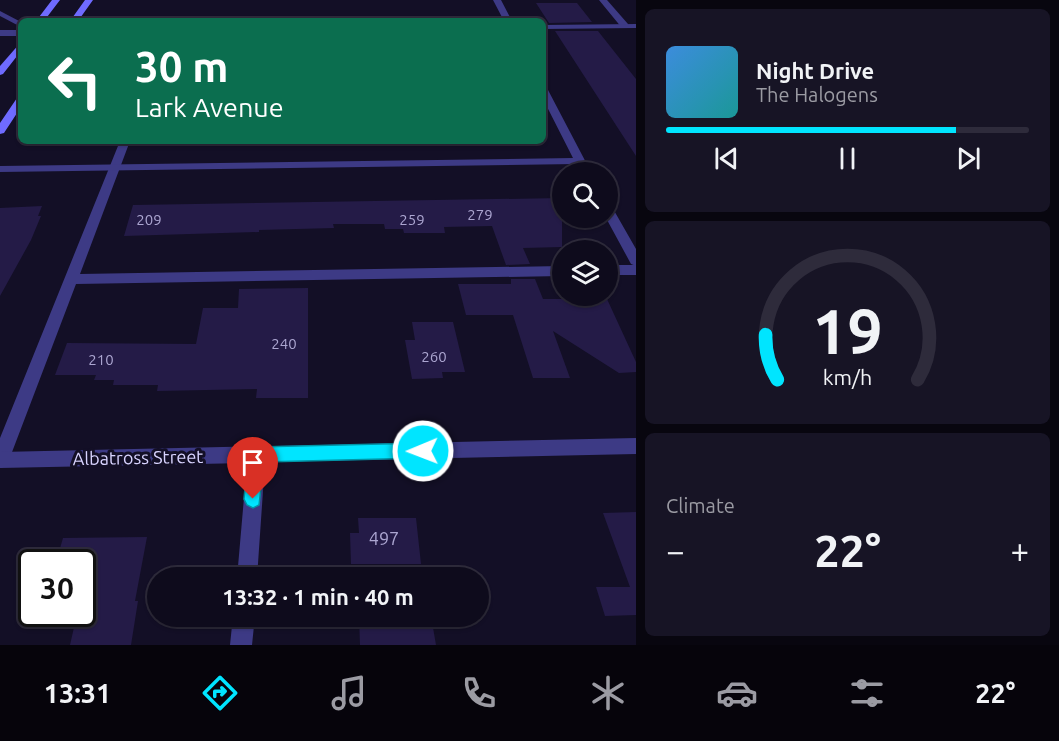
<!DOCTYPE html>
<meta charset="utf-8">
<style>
body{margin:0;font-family:Ubuntu,sans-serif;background:#171425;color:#f1f3f6;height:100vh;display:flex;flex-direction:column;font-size:22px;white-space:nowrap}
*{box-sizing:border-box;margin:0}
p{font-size:20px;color:#9b9ba3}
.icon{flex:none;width:33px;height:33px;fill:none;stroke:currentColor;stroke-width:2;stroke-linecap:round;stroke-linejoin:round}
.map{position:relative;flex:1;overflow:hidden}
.panel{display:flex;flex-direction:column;gap:9px;padding:9px;background:#08060f;width:423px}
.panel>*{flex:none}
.guide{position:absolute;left:18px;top:18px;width:528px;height:126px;border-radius:9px;box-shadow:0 2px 4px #0004,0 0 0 2px #2e2b3b;background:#0b6e4f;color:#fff;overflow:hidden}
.tools{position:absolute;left:552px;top:162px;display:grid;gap:12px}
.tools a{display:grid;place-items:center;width:66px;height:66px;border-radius:50%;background:#0e0b1c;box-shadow:0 2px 4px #0004,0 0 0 2px #2e2b3b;font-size:30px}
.speed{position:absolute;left:18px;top:549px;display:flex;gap:12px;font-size:30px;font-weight:700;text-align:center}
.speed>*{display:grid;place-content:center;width:78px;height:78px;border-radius:50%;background:#0e0b1c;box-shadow:0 2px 4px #0004,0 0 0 2px #2e2b3b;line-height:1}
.speed .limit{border:3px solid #111;border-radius:9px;background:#fff;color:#111}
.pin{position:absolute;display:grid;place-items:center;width:51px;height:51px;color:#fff;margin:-62px -26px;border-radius:50% 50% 50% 0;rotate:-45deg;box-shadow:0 0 6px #0007}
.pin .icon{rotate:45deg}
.me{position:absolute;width:66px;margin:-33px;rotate:269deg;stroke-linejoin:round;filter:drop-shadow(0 0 4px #0008)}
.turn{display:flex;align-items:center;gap:21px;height:126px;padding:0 18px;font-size:27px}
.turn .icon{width:78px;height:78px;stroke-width:2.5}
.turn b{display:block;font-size:42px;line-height:51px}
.big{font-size:45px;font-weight:700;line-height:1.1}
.panel .widget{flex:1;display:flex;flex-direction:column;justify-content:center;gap:9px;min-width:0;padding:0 21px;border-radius:9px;background:#171425}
.panel .dial{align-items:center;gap:0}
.dial svg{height:156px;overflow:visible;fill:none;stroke:#2e2b3b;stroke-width:7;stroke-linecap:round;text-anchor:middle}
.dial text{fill:#f1f3f6;stroke:none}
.song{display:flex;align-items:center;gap:18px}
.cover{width:72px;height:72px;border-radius:9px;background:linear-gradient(135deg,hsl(210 70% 55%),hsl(180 70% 35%))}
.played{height:6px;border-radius:3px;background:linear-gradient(90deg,#00e5ff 80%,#2e2b3b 80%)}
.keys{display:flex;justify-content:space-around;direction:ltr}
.heat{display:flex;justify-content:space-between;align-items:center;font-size:33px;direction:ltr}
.trip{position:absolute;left:147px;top:567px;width:342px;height:60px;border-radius:30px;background:#0e0b1c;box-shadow:0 2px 4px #0004,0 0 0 2px #2e2b3b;font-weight:700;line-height:60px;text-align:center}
.dock{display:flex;height:96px;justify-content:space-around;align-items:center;background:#06040b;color:#9b9ba3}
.dock .icon{width:42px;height:42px}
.dock .current{color:#00e5ff}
.dock b{font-size:27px;color:#f1f3f6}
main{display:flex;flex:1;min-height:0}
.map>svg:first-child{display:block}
.building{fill:#241b47}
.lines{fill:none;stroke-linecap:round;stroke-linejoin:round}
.lane{fill:#3d3a85;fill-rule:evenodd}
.street{fill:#3d3a85;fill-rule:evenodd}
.secondary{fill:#6f6bff;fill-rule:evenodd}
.route{fill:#00e5ff;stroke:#0095a6;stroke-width:1.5}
.labels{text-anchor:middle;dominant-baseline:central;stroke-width:6;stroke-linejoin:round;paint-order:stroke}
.number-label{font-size:15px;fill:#aca6d1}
.street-label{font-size:18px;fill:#d9d4ff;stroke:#130f26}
.near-number-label{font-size:18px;fill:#aca6d1}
</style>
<main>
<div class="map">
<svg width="636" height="645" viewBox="0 0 636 645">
<rect width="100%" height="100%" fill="#130f26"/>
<!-- building -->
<path class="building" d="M 536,3 L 577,3 L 592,22 L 549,23 Z
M 555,31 L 598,31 L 636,79 L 636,156 Z
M 562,198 L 562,247 L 523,248 L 530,264 L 506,265 L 492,226 L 444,227 L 445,233 L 404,233 L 403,229 L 385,229 L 384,224 L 333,224 L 334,228 L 259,230 L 259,232 L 124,236 L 133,205 Z
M 42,206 L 38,216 L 41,216 L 31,240 L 0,296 L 0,208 Z
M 511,279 L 535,279 L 543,299 L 607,299 L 636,362 L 636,372 L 619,373 L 553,331 L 570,378 L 533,378 L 513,315 L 466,315 L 458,284 L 511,284 Z
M 308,288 L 308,398 L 256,398 L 257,389 L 157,391 L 158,385 L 113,385 L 114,380 L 94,380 L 96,375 L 55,375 L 67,343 L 196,344 L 203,308 L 238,308 L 239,289 Z
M 412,322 L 453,322 L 465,372 L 442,372 L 443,378 L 412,379 L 405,340 L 415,340 Z
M 636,512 L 636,615 L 605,616 L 596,587 L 630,587 L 603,513 Z
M 358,518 L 416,518 L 421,564 L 351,564 L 350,533 L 359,533 Z
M 147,537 L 135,601 L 138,601 L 131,645 L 70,645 L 77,614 L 82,614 L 82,562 L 56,562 L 63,538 Z
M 359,616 L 431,616 L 436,645 L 360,645 Z"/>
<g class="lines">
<!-- lane -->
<path class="lane" d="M 599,0 L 607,0 L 628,24 L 628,28 L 622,28 Z
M 120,141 L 130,141 L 80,274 L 562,266 L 562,276 L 76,284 L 9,460 L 6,466 L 0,468 L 0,438 Z
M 608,265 L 636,265 L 636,275 L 608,275 Z"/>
<!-- street -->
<path class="street" d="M 493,0 L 501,0 L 512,21 L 504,21 Z
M 0,11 L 21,22 L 21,27 L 0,16 Z
M 636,24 L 636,28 L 543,29 L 543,25 Z
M 0,30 L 21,30 L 21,36 L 0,36 Z
M 543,87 L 548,90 L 591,172 L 581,172 L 576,164 L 0,172 L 0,166 L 573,158 L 543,99 Z
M 608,206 L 612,207 L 636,249 L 636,266 L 631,264 L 606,218 Z
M 636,438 L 636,454 L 265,462 L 257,578 L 237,578 L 247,463 L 0,468 L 0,452 Z
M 233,616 L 255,616 L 252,645 L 230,645 Z"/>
<!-- secondary -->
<path class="secondary" d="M 52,0 L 60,0 L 44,21 L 36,21 Z
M 85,0 L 93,0 L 78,21 L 70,21 Z
M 21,42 L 21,51 L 3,74 L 0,75 L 0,66 Z
M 21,97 L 21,107 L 4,133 L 0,134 L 0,123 L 17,98 Z"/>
</g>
<!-- route -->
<path class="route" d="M 423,443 L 428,445 L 431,451 L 428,456 L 423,458 L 264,462 L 259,505 L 253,508 L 247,505 L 244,499 L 248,454 L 251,449 L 256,447 Z"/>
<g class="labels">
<!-- number labels -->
<g class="number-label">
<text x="480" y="214">279</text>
<text x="149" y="219">209</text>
<text x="412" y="219">259</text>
<text x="284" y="343">240</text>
<text x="434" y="356">260</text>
<text x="101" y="359">210</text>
</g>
<!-- street labels -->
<g class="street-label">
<text transform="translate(138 457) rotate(-1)">Albatross Street</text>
</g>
<!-- near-number labels -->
<g class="near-number-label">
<text x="384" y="538">497</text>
</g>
</g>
</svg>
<div class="tools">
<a><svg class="icon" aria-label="search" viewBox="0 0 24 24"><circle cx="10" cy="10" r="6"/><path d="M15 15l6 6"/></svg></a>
<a><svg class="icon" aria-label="layers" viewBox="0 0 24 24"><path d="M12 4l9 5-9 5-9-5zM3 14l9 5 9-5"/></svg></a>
</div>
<div class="speed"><div class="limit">30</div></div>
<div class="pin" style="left:253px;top:499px;background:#d93025"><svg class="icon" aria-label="arrive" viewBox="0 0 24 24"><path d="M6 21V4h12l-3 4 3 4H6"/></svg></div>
<svg class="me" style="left:423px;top:451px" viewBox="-20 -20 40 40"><circle r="17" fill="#00e5ff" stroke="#fff" stroke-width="3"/><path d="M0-11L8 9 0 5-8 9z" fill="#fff"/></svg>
<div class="trip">13:32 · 1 min · 40 m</div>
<div class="guide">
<div class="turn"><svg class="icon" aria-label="left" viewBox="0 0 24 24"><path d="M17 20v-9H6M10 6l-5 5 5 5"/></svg><div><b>30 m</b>Lark Avenue</div></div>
</div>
</div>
<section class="panel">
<div class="widget">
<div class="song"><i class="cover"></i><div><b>Night Drive</b><p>The Halogens</p></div></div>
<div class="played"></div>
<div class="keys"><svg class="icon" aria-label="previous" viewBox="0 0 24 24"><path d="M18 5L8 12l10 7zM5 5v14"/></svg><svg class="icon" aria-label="pause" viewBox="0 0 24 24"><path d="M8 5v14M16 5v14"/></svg><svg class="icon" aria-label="next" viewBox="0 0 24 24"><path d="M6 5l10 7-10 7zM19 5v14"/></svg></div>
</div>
<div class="widget dial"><svg viewBox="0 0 100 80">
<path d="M14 69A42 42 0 1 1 86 69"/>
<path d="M14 69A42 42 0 0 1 8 46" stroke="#00e5ff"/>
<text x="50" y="56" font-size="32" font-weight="700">19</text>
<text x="50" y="72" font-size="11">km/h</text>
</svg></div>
<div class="widget"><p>Climate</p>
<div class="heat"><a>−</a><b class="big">22°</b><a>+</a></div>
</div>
</section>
</main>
<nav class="dock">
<b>13:31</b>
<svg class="icon current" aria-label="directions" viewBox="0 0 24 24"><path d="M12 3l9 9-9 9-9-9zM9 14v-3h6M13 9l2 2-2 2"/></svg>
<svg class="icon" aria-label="music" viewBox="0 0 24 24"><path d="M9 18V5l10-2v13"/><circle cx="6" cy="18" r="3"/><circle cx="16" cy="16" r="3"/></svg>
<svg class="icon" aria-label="phone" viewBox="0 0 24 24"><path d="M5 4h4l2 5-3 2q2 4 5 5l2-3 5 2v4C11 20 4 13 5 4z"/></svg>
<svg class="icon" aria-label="climate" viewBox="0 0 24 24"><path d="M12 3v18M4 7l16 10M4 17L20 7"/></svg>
<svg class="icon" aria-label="car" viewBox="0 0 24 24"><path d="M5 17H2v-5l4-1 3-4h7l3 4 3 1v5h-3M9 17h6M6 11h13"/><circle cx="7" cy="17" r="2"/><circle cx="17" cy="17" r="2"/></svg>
<svg class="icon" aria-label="filters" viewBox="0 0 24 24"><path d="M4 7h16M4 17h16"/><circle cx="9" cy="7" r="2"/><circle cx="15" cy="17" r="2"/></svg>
<b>22°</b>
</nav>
